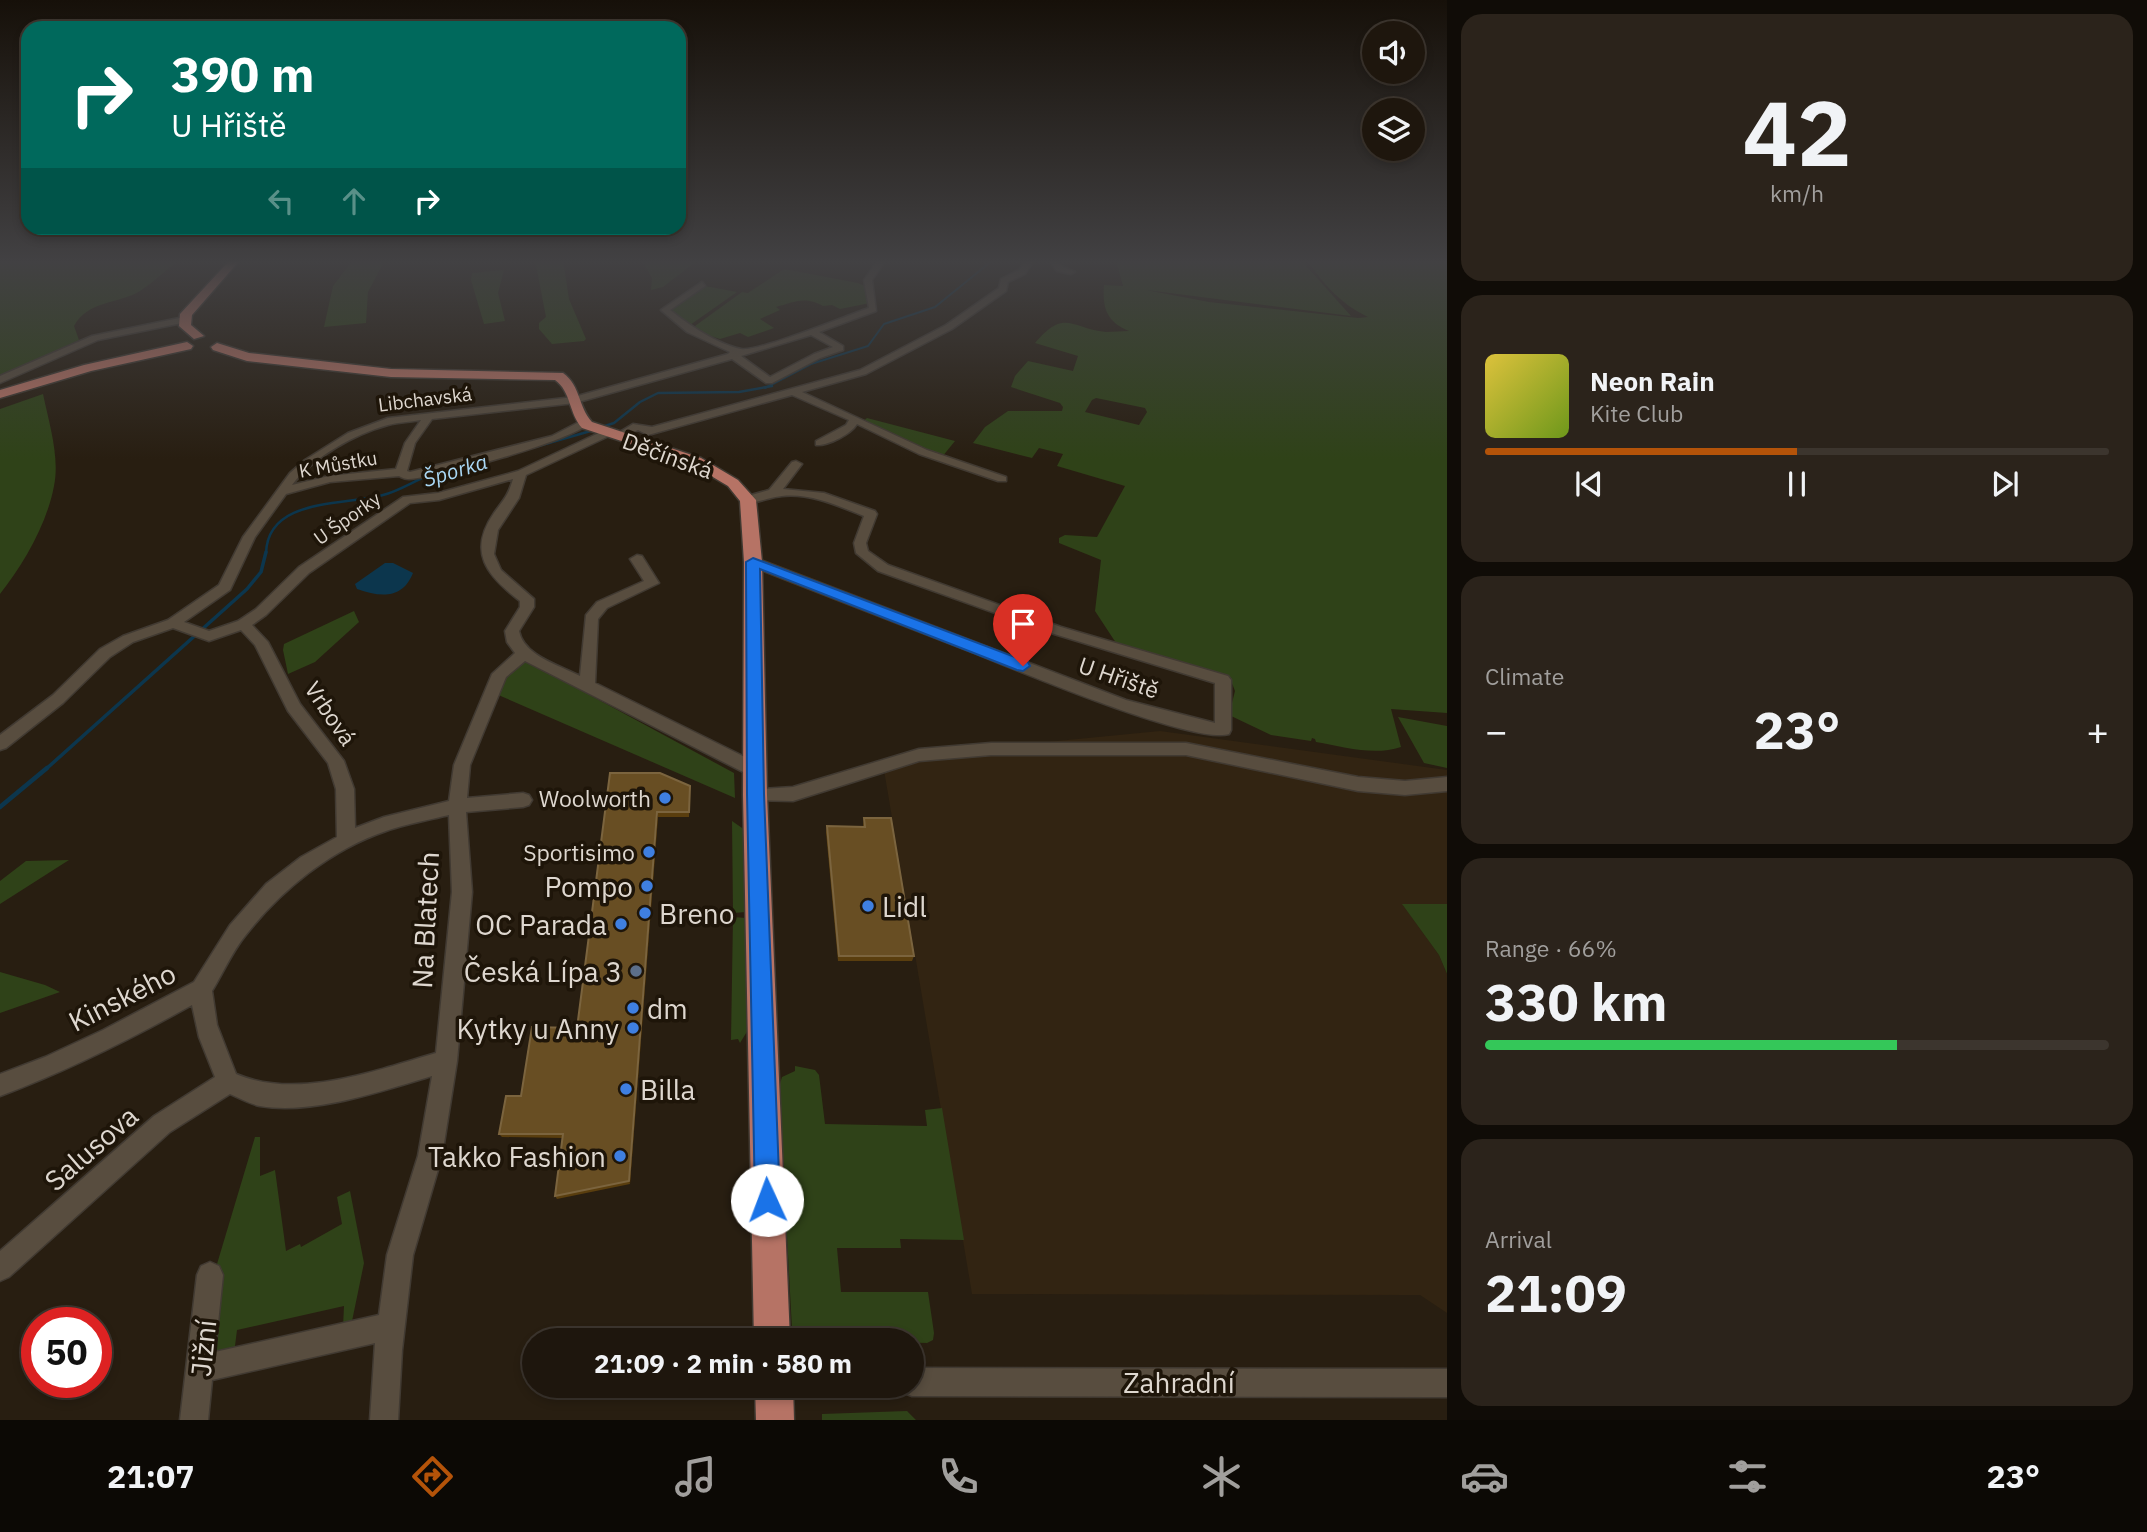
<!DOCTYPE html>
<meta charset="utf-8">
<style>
body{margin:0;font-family:"IBM Plex Sans",sans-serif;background:#2b231b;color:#f1f3f6;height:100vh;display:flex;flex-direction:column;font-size:26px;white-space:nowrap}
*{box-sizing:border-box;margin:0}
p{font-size:23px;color:#a19f9d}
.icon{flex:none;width:38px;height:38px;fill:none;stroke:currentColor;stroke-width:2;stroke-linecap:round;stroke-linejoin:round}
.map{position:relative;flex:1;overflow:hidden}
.side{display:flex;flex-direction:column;gap:14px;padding:14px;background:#100c07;width:700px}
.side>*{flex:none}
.hud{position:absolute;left:21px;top:21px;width:665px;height:214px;border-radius:21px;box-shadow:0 4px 10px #0003,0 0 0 2px #3c352e;background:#00695c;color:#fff;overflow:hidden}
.buttons{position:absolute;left:1362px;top:21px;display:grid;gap:14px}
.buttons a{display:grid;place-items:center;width:63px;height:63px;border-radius:50%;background:#1e160d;box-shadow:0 4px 10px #0003,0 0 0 2px #3c352e;font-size:35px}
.speed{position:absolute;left:21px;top:1307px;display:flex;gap:14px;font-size:35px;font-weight:700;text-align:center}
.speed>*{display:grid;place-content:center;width:91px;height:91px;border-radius:50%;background:#1e160d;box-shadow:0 4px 10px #0003,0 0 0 2px #3c352e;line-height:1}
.speed .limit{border:10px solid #d22;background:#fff;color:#111}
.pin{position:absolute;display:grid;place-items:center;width:60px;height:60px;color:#fff;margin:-72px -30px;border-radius:50% 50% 50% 0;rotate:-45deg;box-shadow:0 0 7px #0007}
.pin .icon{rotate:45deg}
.me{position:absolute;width:77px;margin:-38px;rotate:358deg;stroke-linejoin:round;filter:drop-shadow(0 0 5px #0008)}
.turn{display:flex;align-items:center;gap:24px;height:147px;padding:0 35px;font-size:32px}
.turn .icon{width:91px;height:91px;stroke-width:2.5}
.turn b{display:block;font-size:49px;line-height:60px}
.lanes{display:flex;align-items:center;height:66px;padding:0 35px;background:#0003;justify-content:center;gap:35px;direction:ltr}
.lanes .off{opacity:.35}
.big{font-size:52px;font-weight:700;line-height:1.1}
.side .card{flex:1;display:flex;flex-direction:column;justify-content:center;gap:10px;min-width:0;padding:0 24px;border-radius:21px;background:#2b231b}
.side .dial{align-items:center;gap:0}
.dial b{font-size:91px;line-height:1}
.song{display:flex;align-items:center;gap:21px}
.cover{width:84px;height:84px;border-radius:10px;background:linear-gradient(135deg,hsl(50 70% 55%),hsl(80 70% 35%))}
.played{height:7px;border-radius:4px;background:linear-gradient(90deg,#b45309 50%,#3c352e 50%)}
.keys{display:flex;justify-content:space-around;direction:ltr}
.heat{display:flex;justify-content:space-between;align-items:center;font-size:38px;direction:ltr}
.charge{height:10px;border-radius:5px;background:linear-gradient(90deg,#34c759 66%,#3c352e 0)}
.trip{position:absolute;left:522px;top:1328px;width:402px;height:70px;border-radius:35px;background:#1e160d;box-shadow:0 4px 10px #0003,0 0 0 2px #3c352e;font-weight:700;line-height:70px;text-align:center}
.dock{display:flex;height:112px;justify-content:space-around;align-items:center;background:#0c0905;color:#a19f9d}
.dock .icon{width:49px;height:49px}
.dock .on{color:#b45309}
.dock b{font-size:32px;color:#f1f3f6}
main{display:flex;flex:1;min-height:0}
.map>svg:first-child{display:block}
.built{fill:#322412}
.green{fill:#2f4218;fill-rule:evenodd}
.water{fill:#0c364d}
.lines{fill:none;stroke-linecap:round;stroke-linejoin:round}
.stream-far3{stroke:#0c364d;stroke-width:2}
.stream-far2{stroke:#0c364d;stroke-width:2.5}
.stream-far1{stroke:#0c364d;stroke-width:3.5}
.stream{stroke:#0c364d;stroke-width:4.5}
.minor-casing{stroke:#413a32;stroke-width:3}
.major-casing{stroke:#413a32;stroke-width:3}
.minor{fill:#584d3f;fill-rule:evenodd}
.major{fill:#b67365;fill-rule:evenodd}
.wall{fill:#5a3e0e}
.shaded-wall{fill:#402a07}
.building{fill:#684e23;stroke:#7b643e;stroke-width:2}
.route{fill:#1a73e8;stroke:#114b97;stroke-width:2}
.shop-dot{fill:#3f7fe0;stroke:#1e1509;stroke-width:2.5}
.service-dot{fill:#5c6f8a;stroke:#1e1509;stroke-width:2.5}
.labels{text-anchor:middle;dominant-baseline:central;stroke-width:7;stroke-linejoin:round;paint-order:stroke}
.far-street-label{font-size:19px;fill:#ded7cf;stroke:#1e1509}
.far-water-label{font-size:21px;font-style:italic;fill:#aad8f5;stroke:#1e1509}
.street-label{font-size:23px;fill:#ded7cf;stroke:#1e1509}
.poi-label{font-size:23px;fill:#ded7cf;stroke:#1e1509;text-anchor:end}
.near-poi-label{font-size:28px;fill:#ded7cf;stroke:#1e1509;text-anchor:end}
.near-street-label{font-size:28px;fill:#ded7cf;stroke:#1e1509}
</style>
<main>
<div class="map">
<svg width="1447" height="1420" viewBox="0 0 1447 1420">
<rect width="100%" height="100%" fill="#281e11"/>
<!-- built -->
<path class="built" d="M 1160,731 L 1447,770 L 1447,904 L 1403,905 L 1439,955 L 1447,974 L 1447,1313 L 1420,1295 L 972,1294 L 883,764 L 924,754 Z"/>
<!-- green -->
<path class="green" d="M 0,260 L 179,260 C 166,270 154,282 140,291 C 119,304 88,300 74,326 L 79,340 L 0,377 Z
M 353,260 L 385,260 L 368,292 L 366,323 L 324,327 L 333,286 Z
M 535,260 L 563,260 L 569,299 L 586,339 L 584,341 L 552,344 L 539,329 L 539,323 L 546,317 Z
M 642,260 L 698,260 L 663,287 L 651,290 L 652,278 Z
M 1116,260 L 1301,260 L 1351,316 L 1146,290 L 1209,302 L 1358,318 L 1368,317 C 1342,305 1323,284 1307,260 L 1447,260 L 1447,713 L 1391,709 L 1401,747 C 1374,756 1344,747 1316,742 L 1315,739 L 1312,738 L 1311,741 L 1271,735 L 1229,715 L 1235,691 L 1230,678 L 1118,646 L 1095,611 L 1101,560 L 1059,543 L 1059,538 L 1065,535 L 1097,537 L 1125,486 L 1057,466 L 1063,454 L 1039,448 L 1032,458 L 973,443 L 985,427 L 1008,411 L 1062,411 L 1063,407 L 1060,403 L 1011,387 L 1015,376 L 1028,361 L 1073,371 L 1078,356 L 1035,343 C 1065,308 1070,328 1106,332 C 1114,332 1122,331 1129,331 C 1108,322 1102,310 1104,285 L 1123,286 ZM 1096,398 L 1145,408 L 1147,412 L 1139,425 L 1085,412 L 1092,400 Z
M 784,269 L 858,283 L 865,286 L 870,303 L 840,309 L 832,305 L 823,306 C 805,296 795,302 776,307 L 780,310 L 760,319 L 774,328 L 748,337 L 740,333 L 720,339 L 698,332 L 695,326 L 742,292 L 748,293 Z
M 504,270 L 498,293 L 505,321 L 484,324 L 471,280 L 472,273 Z
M 705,286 L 737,292 L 690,325 L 670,312 L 672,308 Z
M 43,394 C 49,423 60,457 54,486 C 47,524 23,565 0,594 L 0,409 Z
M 867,418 L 955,441 L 942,457 L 862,422 Z
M 354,611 L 359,622 L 315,662 L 288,674 L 283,650 L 284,644 Z
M 525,660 L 734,773 L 735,798 L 496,694 L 508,673 Z
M 1398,717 L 1447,726 L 1447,768 L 1424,763 Z
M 732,821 L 745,830 L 746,912 L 733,913 Z
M 69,860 L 0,904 L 0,881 L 26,861 Z
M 1402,904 L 1447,904 L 1447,974 L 1439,955 Z
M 733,917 L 746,918 L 748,1030 L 740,1043 L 738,1039 L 731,1040 Z
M 0,972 L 45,985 L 60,992 L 0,1013 Z
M 795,1066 L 815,1070 L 819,1075 L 825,1124 L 927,1126 L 925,1110 L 942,1108 L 964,1240 L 900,1239 L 901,1248 L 837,1248 L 841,1292 L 928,1292 L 934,1333 L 933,1340 L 927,1343 L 804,1339 L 792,1329 L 779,1087 L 782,1077 L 795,1071 Z
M 255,1137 L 260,1137 L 260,1176 L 275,1170 L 286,1251 L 300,1244 L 301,1247 L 342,1224 L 337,1197 L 350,1191 L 364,1263 L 351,1326 L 343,1327 L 344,1306 L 237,1330 L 234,1354 L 210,1355 L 217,1264 Z
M 907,1411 L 916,1420 L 822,1420 L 822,1414 Z"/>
<!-- water -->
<path class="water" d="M 385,563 L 393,563 L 413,573 C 402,600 380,597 357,589 L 355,584 Z"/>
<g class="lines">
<!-- stream-far3 -->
<path class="stream-far3" d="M 765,388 L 811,364 L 868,346 L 884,324 L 935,307 L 993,260"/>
<!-- stream-far2 -->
<path class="stream-far2" d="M 602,427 L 614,423 L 640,402 L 658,393 L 739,392 L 772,386
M 535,447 L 594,430
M 266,553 C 268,497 345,506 383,495 C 399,491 414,481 429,475"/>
<!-- stream-far1 -->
<path class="stream-far1" d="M 45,770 L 247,589 L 261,572 L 266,552"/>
<!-- stream -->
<path class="stream" d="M 0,807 L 47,768"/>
<!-- minor casing -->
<g class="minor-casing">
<path id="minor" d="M 878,260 L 886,260 L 872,280 L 876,311 L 819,332 L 843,346 L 843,350 L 820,358 L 772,383 L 766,383 L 732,359 L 575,403 L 432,419 L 415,443 L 407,471 L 410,472 L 552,436 L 581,421 L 590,423 C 570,441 439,478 409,479 C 404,479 403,478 399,476 L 330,482 L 286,494 L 255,537 L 230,590 L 184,622 L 209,631 L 238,621 L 256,609 L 299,567 L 403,497 L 438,493 L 518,471 L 603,431 L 611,431 L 611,435 L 526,475 L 519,498 L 498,530 L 494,554 L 501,570 L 534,599 L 534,607 L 519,631 C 524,656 559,665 580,676 L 586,615 L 597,602 L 644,581 L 630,559 L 637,555 L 642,556 L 659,583 L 607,608 L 598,619 L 595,683 L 761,765 L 763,770 L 761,775 L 749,775 L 525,661 L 506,677 L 470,765 L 467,798 L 523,793 L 529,795 L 532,800 L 529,805 L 523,807 L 466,812 L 472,892 L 457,1061 L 442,1156 L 413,1255 L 402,1350 L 398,1420 L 370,1420 L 375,1343 L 212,1380 L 208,1420 L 180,1420 L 197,1275 L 201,1266 L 210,1262 L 219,1266 L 223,1275 L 215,1352 L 379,1315 L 387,1255 L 418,1156 L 432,1076 C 382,1091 313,1115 260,1106 C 250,1104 239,1098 230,1094 L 170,1132 L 9,1277 L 0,1281 L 0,1251 L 154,1116 L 215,1077 L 199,1037 L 192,1005 C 129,1040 67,1071 0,1096 L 0,1074 L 45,1057 L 103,1030 L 194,982 L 230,925 L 266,884 L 301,857 L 337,837 L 336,789 L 328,763 L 288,711 L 255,645 L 241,630 L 209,641 L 173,628 L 133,642 L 110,657 L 63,703 L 6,748 L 0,750 L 0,735 L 53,695 L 100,649 L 123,636 L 168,620 L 219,585 L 243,537 L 290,473 L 305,460 L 348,433 L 388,418 L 574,397 L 728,354 L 730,352 L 687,332 L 661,310 L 702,282 L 705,286 L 670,310 C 689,325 717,344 741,349 C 756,353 848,315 869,308 L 864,280 ZM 811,335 L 833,347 L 814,354 L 770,377 L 741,356 ZM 421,420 L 405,443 L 396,469 L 329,476 L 292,485 C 313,457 355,434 388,425 C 399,422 410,422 421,420 ZM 513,479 C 508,496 504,499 494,513 C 467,552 487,576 520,601 L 520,607 L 505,631 L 507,642 L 515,653 L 492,674 L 454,765 L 449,801 L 384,817 L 355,828 L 354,789 L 344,761 L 300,704 L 268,642 L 252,625 L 266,615 L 309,573 L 410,503 L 439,500 ZM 449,815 L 452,892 L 436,1053 C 374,1071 298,1100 236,1074 L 217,1025 L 212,991 C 223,973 232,952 245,936 C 281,890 330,850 386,831 C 406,824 428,820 449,815 Z
M 1026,260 L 1034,260 L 1025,274 L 1008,282 L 1006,291 L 952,329 L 866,374 L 802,392 L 927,450 L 1006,477 L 1006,481 L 998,481 L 919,454 L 857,424 C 851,434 828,446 816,445 L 816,441 L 846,425 L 849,420 L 792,395 L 648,435 L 638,430 L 622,438 L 613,436 L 633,424 L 652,427 L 860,370 L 946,325 L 999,288 L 1001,279 L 1019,270 Z
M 1049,260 L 1055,260 L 1063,267 L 1075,272 L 1071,274 L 1057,271 Z
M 184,317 L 187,318 L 187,322 L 98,340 L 0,383 L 0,376 L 92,336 Z
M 796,461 L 802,464 L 783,489 L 824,493 L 875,511 L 877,514 L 866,543 L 868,551 L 888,565 L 1061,627 L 1228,676 L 1231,680 L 1231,730 L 1229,734 C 1194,745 1014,669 972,652 C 897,623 823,594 748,565 L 748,559 L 758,559 L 1126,700 L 1215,723 L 1215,683 L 1051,633 L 878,571 L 856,553 L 854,543 L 864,516 C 838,506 811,493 782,496 C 769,497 756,504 744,503 L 744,497 L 769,490 L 792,462 Z
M 991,743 L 1186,743 L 1358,777 L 1405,781 L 1447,777 L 1447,791 L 1405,795 L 1358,791 L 1186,755 L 991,755 L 919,761 L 793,801 L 749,800 L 746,795 L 749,790 L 793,787 L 919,749 Z
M 912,1368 L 1447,1369 L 1447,1397 L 912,1396 L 902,1392 L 900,1386 L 912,1386 Z"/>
</g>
<!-- major casing -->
<g class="major-casing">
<path id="major" d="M 230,260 L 240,260 L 192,315 L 191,325 L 204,336 L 194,339 L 179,326 L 180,314 Z
M 187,342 L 193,346 L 191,349 L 91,371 L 0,398 L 0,390 L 84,365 Z
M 217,343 L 249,353 L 391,369 L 563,373 C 581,386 578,407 592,422 L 701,458 L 738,480 L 756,500 L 762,562 L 767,795 L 790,1340 L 754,1340 L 743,795 L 744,562 L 740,501 L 728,486 L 691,464 L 582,428 C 569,414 571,391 555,380 L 391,377 L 247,361 L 213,350 L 211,347 Z
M 755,1386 L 793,1386 L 794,1420 L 756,1420 Z"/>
</g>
<!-- minor -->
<use href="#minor" class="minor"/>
<!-- major -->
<use href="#major" class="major"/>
</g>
<!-- wall -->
<path class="wall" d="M 660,773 L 690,786 L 689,817 L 658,817 L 630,1184 L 557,1199 L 555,1196 L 563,1138 L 502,1137 L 499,1134 L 521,1096 L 577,1028 Z
M 864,818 L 914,956 L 912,961 L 838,961 L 826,832 L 827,826 L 863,827 Z"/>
<!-- shaded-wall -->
<path class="shaded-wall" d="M 657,812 L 658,817 L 630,1184 L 629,1181 Z"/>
<!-- building -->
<path class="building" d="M 610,773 L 660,773 L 690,786 L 689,812 L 657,812 L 629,1181 L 555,1196 L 563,1134 L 499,1134 L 506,1096 L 521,1096 L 532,1027 L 577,1028 Z
M 864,818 L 891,818 L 914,956 L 839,956 L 827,826 L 865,827 Z"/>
<!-- sky -->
<linearGradient id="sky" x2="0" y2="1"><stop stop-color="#161009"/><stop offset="0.57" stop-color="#424143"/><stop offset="1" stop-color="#424143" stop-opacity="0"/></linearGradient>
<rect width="1447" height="459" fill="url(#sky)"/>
<!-- route -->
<path class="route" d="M 753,558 L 1028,662 L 1030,666 L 1023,671 L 1017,670 L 760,569 L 764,794 L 780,1200 L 776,1209 L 767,1212 L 759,1209 L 755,1200 L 747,794 L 746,562 Z"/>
<!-- markers -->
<g class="shop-dot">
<circle cx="665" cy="798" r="7"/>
<circle cx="649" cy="852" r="7"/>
<circle cx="647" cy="886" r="7"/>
<circle cx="868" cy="906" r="7"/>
<circle cx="645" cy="913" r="7"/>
<circle cx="621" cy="924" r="7"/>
<circle cx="633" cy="1008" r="7"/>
<circle cx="633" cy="1028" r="7"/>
<circle cx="626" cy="1089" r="7"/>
<circle cx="620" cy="1156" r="7"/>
</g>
<circle class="service-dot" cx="636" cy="971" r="7"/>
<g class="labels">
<!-- far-street labels -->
<g class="far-street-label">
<text transform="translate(425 399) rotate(-7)">Libchavská</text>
<text transform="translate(338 464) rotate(-10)">K Můstku</text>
<text transform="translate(347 518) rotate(-35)">U Šporky</text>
</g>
<!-- far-water labels -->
<g class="far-water-label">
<text transform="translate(455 470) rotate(-17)">Šporka</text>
</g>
<!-- street labels -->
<g class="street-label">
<text transform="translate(668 455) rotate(20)">Děčínská</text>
<text transform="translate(1119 677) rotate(19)">U Hřiště</text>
<text transform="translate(331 713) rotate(56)">Vrbová</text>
</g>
<!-- poi labels -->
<g class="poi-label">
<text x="651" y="798">Woolworth</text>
<text x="635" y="852">Sportisimo</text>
</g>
<!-- near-poi labels -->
<g class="near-poi-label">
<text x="633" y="886">Pompo</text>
<text x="882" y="906" text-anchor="start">Lidl</text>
<text x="659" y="913" text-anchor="start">Breno</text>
<text x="607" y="924">OC Parada</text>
<text x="622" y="971">Česká Lípa 3</text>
<text x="647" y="1008" text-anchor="start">dm</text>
<text x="619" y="1028">Kytky u Anny</text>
<text x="640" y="1089" text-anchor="start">Billa</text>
<text x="606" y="1156">Takko Fashion</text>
</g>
<!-- near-street labels -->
<g class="near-street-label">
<text transform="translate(425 920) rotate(-87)">Na Blatech</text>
<text transform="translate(122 997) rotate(-27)">Kinského</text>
<text transform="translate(91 1148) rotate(-41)">Salusova</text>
<text transform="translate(203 1348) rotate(-84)">Jižní</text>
<text x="1179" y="1382">Zahradní</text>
</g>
</g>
</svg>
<div class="buttons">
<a><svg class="icon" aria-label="sound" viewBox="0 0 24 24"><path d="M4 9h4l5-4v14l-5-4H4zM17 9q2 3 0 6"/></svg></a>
<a><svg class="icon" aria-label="layers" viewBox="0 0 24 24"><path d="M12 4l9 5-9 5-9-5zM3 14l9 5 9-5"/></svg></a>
</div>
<div class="speed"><div class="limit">50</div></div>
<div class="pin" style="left:1023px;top:666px;background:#d93025"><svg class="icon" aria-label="arrive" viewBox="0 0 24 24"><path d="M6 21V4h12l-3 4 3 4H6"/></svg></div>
<svg class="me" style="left:767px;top:1200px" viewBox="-20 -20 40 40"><circle r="19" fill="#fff"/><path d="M0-13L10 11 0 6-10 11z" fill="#1a73e8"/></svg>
<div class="trip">21:09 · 2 min · 580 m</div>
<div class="hud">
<div class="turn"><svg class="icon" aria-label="right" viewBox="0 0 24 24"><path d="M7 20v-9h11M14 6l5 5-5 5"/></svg><div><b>390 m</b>U Hřiště</div></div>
<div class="lanes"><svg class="icon off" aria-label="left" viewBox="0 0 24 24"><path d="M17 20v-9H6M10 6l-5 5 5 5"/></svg><svg class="icon off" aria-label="ahead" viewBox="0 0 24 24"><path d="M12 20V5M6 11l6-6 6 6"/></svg><svg class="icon" aria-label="right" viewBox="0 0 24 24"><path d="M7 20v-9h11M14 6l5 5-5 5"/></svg></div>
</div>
</div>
<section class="side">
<div class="card dial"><b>42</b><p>km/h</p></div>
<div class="card">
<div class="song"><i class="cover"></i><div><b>Neon Rain</b><p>Kite Club</p></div></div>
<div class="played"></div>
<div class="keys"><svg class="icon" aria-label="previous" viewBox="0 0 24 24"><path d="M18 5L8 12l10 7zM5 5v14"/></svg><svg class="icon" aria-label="pause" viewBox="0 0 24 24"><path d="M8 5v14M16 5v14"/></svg><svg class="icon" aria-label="next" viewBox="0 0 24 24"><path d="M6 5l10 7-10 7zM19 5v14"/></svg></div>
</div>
<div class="card"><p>Climate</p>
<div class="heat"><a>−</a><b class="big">23°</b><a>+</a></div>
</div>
<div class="card"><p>Range · 66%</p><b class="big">330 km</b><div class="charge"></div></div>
<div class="card"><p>Arrival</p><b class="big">21:09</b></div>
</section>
</main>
<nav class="dock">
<b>21:07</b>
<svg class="icon on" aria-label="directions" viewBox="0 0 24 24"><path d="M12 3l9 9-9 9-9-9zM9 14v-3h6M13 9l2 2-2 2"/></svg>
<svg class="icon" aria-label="music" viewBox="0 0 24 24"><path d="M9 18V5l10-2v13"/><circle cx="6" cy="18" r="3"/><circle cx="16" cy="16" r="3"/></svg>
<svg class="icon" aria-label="phone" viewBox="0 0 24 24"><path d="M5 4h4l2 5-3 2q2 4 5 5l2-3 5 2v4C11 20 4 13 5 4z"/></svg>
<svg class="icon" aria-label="climate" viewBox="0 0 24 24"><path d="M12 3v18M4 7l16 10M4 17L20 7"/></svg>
<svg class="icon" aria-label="car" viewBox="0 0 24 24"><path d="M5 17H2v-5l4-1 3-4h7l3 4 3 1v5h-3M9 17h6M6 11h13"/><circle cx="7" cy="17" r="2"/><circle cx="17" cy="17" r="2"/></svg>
<svg class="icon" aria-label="filters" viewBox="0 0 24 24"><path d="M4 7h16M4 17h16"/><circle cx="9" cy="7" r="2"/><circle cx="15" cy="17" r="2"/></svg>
<b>23°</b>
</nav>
